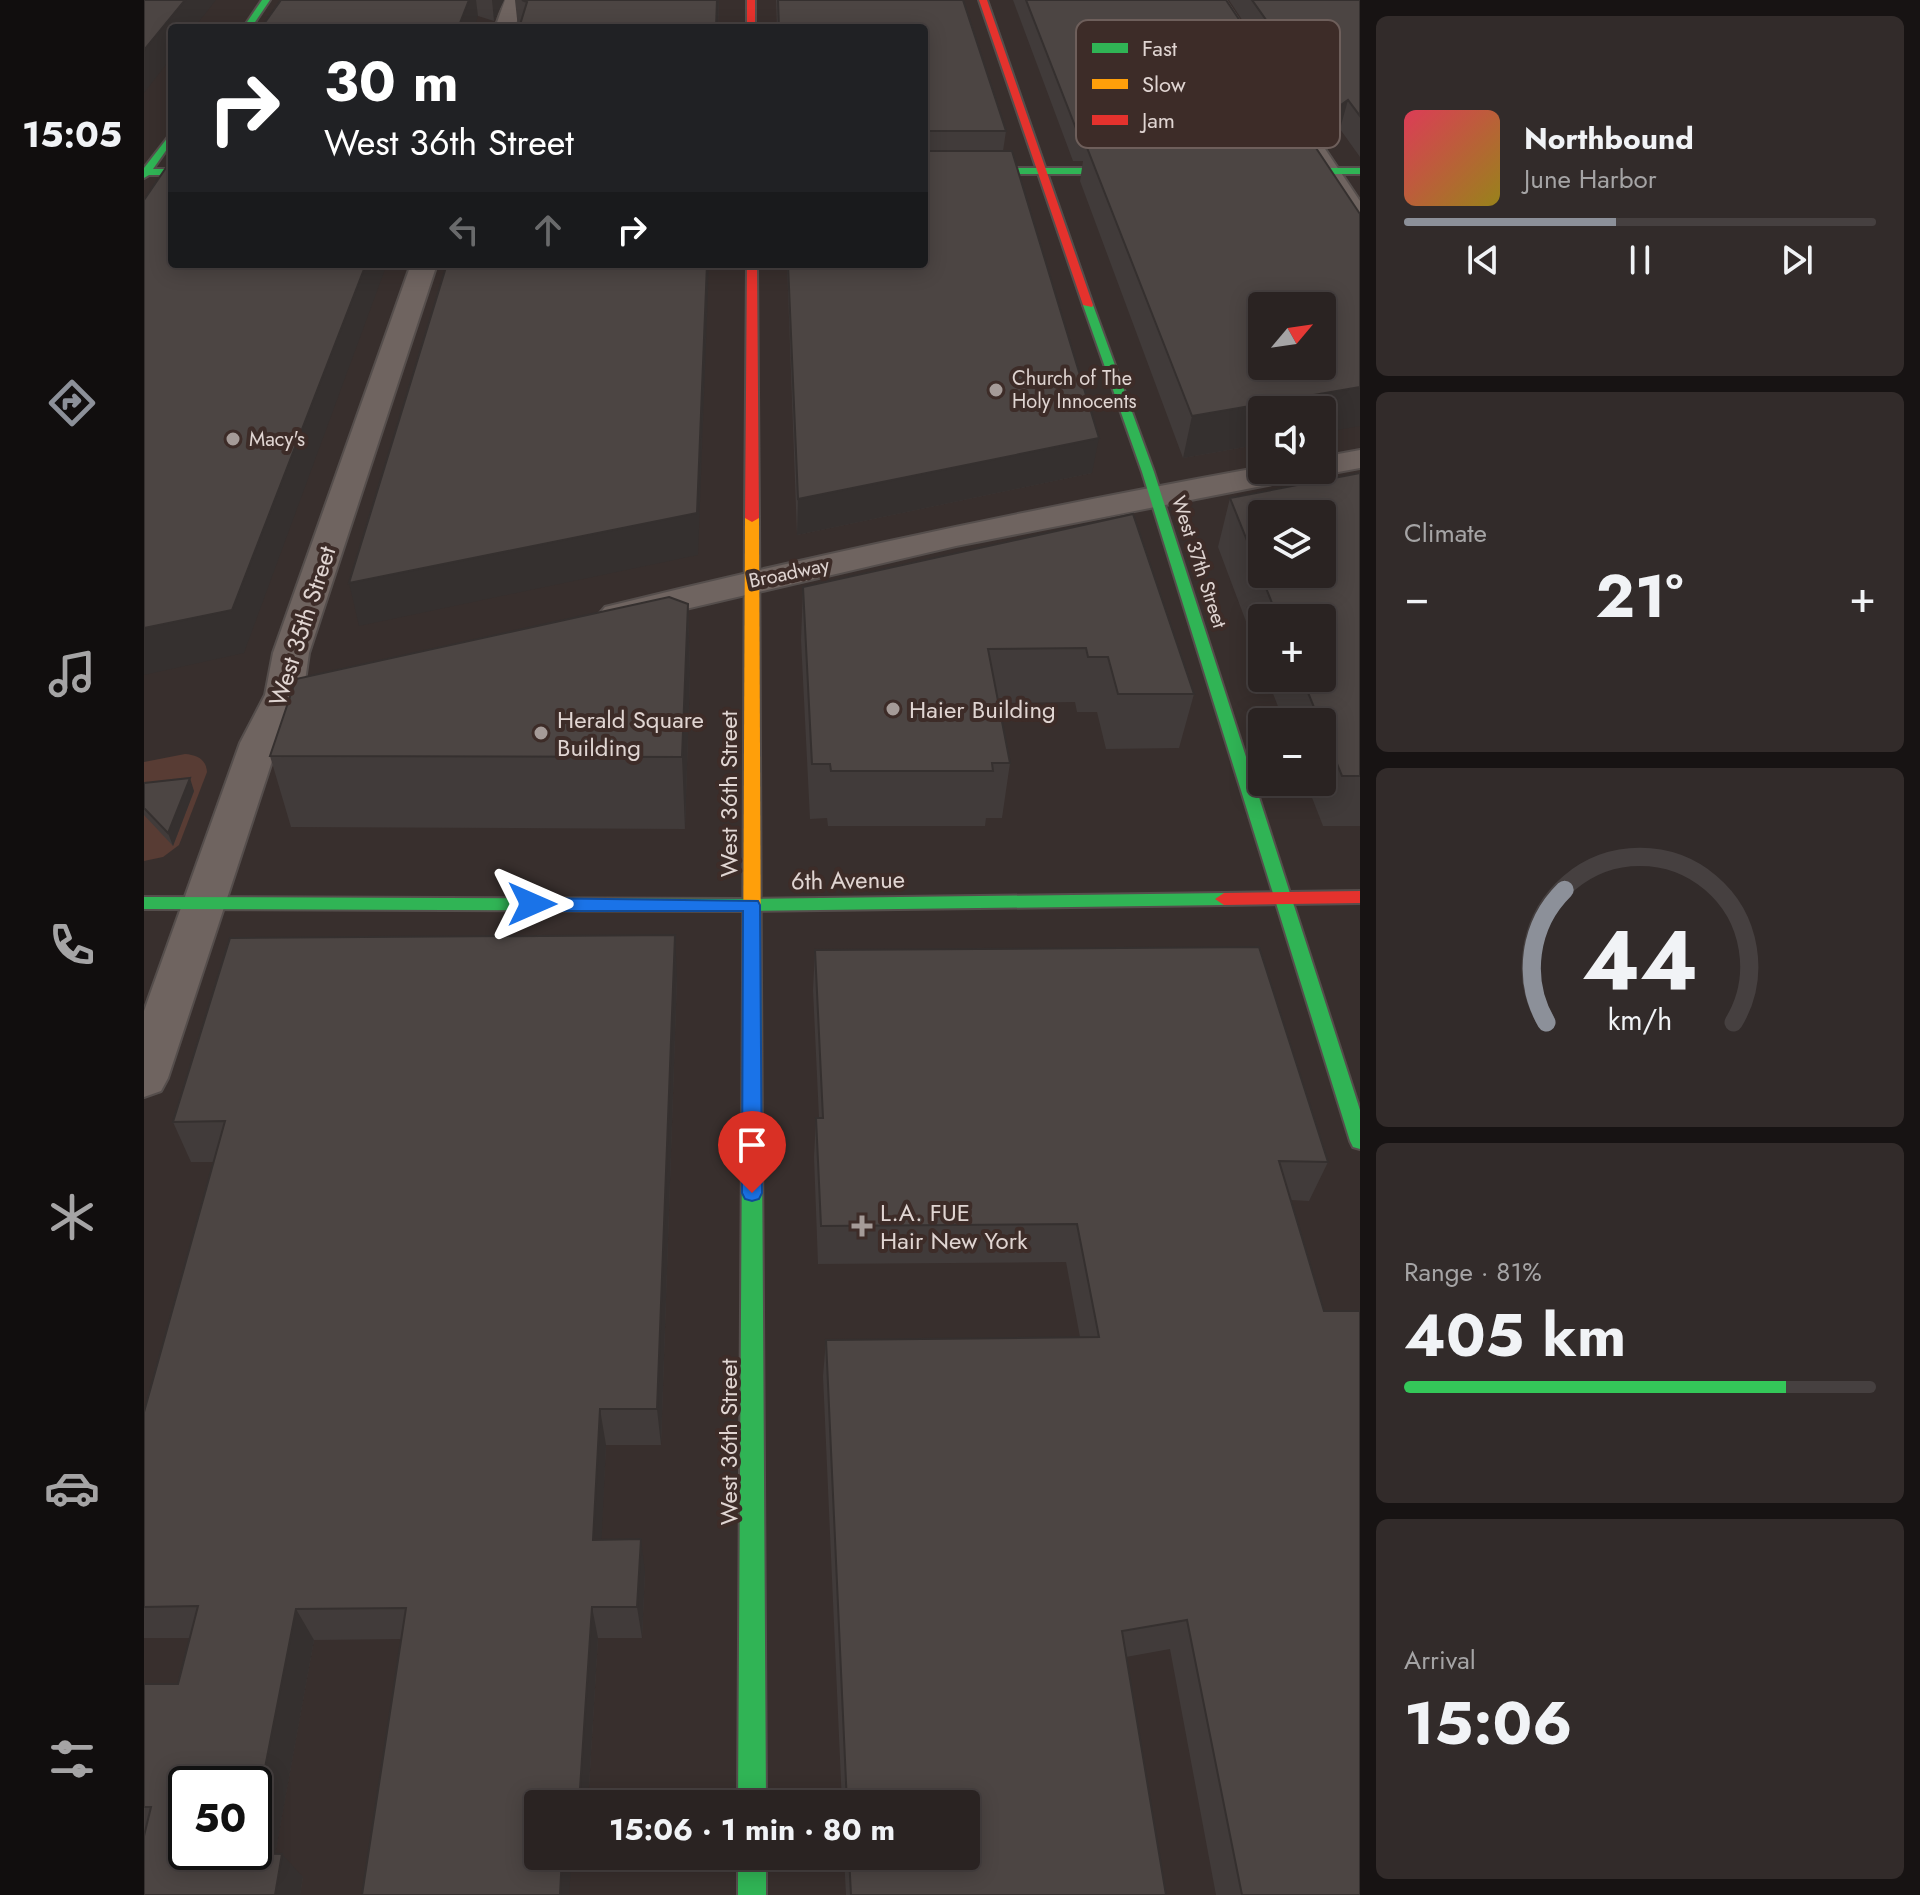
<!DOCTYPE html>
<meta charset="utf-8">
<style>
body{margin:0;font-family:Jost,sans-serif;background:#322b2a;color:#f1f3f6;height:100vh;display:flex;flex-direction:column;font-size:30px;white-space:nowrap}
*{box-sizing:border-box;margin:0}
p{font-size:26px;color:#a5a4a5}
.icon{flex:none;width:44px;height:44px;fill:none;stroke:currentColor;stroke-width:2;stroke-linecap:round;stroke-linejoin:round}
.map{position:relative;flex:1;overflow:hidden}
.panel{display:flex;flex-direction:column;gap:16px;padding:16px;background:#171313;width:560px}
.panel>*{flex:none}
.top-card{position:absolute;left:24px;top:24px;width:760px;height:244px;border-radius:8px;box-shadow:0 4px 20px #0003,0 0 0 2px #464040;background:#202124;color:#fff;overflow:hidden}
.needle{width:52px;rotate:61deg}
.controls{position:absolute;left:1104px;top:292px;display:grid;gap:16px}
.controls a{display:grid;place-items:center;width:88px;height:88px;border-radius:8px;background:#2a2322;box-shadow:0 4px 20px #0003,0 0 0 2px #464040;font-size:40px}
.speed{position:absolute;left:24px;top:1766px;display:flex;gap:16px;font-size:40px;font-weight:700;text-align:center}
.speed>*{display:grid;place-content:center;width:104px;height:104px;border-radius:50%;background:#2a2322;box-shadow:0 4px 20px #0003,0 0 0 2px #464040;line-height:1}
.speed .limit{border:4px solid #111;border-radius:12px;background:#fff;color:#111}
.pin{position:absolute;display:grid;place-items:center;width:68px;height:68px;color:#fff;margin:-82px -34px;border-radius:50% 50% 50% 0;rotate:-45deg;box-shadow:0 0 8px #0007}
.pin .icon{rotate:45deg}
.me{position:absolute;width:88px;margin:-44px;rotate:90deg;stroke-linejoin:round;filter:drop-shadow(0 0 6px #0008)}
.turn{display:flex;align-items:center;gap:28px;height:168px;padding:0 24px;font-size:36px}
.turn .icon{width:104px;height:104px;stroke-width:2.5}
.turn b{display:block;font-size:56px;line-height:68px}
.lanes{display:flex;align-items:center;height:76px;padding:0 24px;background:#0003;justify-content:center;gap:40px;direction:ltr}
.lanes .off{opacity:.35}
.big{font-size:60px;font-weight:700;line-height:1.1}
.panel .tile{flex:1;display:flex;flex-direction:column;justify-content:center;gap:12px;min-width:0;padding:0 28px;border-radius:12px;background:#322b2a}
.panel .dial{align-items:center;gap:0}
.dial svg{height:208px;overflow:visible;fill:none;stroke:#464040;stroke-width:7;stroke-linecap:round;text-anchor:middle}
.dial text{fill:#f1f3f6;stroke:none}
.song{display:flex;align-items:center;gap:24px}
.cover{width:96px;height:96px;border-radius:12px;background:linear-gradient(135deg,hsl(350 70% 55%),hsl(50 70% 35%))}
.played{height:8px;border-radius:4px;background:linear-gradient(90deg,#8c9099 45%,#464040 45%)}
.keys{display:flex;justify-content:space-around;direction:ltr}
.heat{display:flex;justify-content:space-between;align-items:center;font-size:44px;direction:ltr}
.charge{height:12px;border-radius:6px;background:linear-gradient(90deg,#34c759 81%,#464040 0)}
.trip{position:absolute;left:380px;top:1790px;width:456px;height:80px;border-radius:8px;background:#2a2322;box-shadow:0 4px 20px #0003,0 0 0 2px #464040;font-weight:700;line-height:80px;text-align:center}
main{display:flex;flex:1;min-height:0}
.dock{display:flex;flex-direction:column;width:144px;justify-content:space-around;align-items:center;background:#110e0e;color:#a5a4a5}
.dock .icon{width:56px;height:56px}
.dock .selected{color:#8c9099}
.dock b{font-size:36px;color:#f1f3f6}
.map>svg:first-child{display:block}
.green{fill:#583c34}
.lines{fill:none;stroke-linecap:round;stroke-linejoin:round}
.street-casing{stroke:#554e4c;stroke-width:4}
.fast-casing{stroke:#554e4c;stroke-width:4}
.slow-casing{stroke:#554e4c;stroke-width:4}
.jam-casing{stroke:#554e4c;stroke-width:4}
.street{fill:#6f6460;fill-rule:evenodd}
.fast{fill:#30b455;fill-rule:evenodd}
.slow{fill:#ff9f0a;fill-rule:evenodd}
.jam{fill:#e5322d;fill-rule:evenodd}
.wall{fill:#413b3a}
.shaded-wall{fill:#35302f}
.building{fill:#4c4543;stroke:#35302f;stroke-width:2;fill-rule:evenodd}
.route{fill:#1a73e8;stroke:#114b97;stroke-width:2}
.poi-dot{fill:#a59b98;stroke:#3d2c28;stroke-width:3}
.labels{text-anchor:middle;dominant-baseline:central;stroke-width:8;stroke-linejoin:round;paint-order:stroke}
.far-poi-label{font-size:20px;fill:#e0d5d2;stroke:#3d2c28;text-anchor:start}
.far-street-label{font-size:20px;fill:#e0d5d2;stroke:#3d2c28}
.street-label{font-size:24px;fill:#e0d5d2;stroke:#3d2c28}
.poi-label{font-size:24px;fill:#e0d5d2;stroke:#3d2c28;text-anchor:start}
.key{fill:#3d2c28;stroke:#6e5f5b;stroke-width:2}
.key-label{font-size:22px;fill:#e0d5d2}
</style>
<main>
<nav class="dock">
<b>15:05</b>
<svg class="icon selected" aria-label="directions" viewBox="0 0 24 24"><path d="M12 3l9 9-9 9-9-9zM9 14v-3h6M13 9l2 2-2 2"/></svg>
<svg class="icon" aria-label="music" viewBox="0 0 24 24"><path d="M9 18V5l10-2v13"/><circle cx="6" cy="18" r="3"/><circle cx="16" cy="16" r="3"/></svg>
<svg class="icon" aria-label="phone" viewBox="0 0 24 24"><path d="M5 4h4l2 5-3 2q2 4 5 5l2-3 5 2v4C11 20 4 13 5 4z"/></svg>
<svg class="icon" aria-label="climate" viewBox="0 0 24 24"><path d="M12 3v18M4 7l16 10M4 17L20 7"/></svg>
<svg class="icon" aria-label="car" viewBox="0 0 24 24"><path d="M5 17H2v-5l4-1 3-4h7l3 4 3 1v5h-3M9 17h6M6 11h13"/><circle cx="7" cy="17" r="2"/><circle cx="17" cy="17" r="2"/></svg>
<svg class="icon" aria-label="filters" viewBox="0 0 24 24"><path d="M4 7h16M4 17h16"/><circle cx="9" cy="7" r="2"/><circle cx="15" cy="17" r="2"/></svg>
</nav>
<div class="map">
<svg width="1216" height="1895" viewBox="0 0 1216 1895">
<rect width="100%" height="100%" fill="#382f2d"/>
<!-- green -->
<path class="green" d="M 41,754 C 53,755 62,759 63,772 L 35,845 L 19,857 L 0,861 L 0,762 Z"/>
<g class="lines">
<!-- street casing -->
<g class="street-casing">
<path id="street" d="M 361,0 L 379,0 L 371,28 L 351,28 Z
M 1063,0 L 1081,0 L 1216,201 L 1216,226 L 1207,224 L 1204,219 Z
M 267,264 L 293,264 L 165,653 L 159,695 L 134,743 L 24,1078 L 17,1091 L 0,1097 L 0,1011 L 96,743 L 121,695 L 129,653 Z
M 1216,450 L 1216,468 L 1178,475 L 1168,473 L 1154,479 L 812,546 L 473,625 L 461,621 L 455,614 L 461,607 C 678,553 898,507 1118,467 L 1118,470 L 1178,470 L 1178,457 Z"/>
</g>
<!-- fast casing -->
<g class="fast-casing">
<path id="fast" d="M 118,0 L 126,0 L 107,28 L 99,28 Z
M 28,132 L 28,142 L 9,169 L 28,169 L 28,175 L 5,175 L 0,178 L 0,168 Z
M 780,168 L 998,168 L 1003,171 L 998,174 L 780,174 Z
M 1216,168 L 1216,174 L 1126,174 L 1121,171 L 1126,168 Z
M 944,302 L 949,305 L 1010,472 L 1216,1110 L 1216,1149 L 1209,1147 L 1206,1141 L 998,472 L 939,305 Z
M 1080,893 L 1089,899 L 1080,905 L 607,911 L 0,909 L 0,897 L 607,899 Z
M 608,974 L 614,976 L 617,981 L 622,1804 L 594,1804 L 599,981 L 602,976 Z
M 594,1856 L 622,1856 L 622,1895 L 594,1895 Z"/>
</g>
<!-- slow casing -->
<g class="slow-casing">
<path id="slow" d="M 608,514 L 615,518 L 617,981 L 614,986 L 602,986 L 599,981 L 601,518 Z"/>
</g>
<!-- jam casing -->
<g class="jam-casing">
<path id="jam" d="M 603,0 L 611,0 L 611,28 L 603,28 Z
M 835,0 L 843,0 L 949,305 L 948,307 L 939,305 Z
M 603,264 L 613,264 L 615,518 L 608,522 L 601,518 Z
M 1216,891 L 1216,903 L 1080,905 L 1071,899 L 1080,893 Z"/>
</g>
<!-- street -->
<use href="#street" class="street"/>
<!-- fast -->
<use href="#fast" class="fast"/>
<!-- slow -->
<use href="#slow" class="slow"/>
<!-- jam -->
<use href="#jam" class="jam"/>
</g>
<!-- wall -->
<path class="wall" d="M 137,0 L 360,0 L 350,21 L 334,16 Z
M 371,0 L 575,0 L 574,28 L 374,28 Z
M 632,0 L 819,0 L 862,131 L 859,151 L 948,473 L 653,535 L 643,264 L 780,264 L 780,28 L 633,28 Z
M 869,0 L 1082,0 L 1166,125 L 1161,145 L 1118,410 L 1118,444 L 1039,458 L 936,181 L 939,161 L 929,161 Z
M 1085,0 L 1216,0 L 1216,157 L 1196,129 L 1179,141 Z
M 1216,473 L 1216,826 L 1179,826 L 1162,782 L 1178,782 L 1178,722 L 1140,722 L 1123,678 L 1178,678 L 1178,618 L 1118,618 L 1118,664 L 1074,547 L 1086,498 Z
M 989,514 L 1050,694 L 1035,748 L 962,749 L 953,712 L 933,712 L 931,702 L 855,703 L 866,763 L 858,818 L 842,818 L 841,826 L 684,826 L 683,818 L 666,819 L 657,640 L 659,587 Z
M 544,604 L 546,674 L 541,829 L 147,827 L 126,756 Z
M 0,783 L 50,791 L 29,846 L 0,815 Z
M 671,950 L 1184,1162 L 1165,1201 L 1147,1200 L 1216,1895 L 1072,1895 L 1026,1649 L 982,1657 L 1022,1895 L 702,1895 L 700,1856 L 822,1856 L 822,1804 L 698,1804 L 679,1376 L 682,1340 L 936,1337 L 922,1262 L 674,1264 L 670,1157 L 672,1118 L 675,1118 L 669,990 Z
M 533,977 L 517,1445 L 462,1445 L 457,1539 L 501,1572 L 498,1638 L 454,1638 L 444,1804 L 394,1804 L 257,1639 L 170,1640 L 131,1854 L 159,1877 L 156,1895 L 0,1895 L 0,1684 L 34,1684 L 46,1638 L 0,1638 L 0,1412 L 70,1162 L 47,1162 L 29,1122 Z"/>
<!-- shaded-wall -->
<path class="shaded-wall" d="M 41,0 L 72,0 L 50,28 L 28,28 L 28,57 L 0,93 L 0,50 Z
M 325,0 L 332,0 L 334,16 L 330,28 L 314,28 Z
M 348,0 L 360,0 L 350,21 Z
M 573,0 L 575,0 L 574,28 L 572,28 Z
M 1204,100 L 1196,129 L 1179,141 L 1187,112 Z
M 1166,125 L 1159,154 L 1149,161 L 1156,131 Z
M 782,131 L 780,161 L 780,134 Z
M 222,264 L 243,264 L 100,653 L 0,675 L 0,628 Z
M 563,264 L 565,264 L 554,555 L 215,626 L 205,583 Z
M 1216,387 L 1216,426 L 1178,433 L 1178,410 L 1118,410 L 1118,444 L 1039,458 L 1048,416 Z
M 955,438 L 948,473 L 653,535 L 654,499 Z
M 544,604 L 546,674 L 541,829 L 538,757 Z
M 46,778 L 50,791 L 29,846 L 24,833 Z
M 531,935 L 533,977 L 517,1445 L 513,1409 Z
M 456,1409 L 462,1445 L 456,1572 L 449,1540 Z
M 497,1539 L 501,1572 L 498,1638 L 493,1607 Z
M 448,1607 L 454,1638 L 444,1804 L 435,1804 Z
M 152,1609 L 170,1640 L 127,1877 L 104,1853 L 105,1852 L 110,1852 L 110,1824 Z
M 138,1854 L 159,1877 L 156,1895 L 131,1895 Z
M 418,1856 L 428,1856 L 425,1895 L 416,1895 Z"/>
<!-- building -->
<path class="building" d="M 0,0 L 41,0 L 0,50 Z
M 137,0 L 325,0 L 314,28 L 117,28 Z
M 378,0 L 573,0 L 572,28 L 375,28 L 383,2 Z
M 634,0 L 819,0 L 862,131 L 782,131 L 780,134 L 780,28 L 635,28 Z
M 882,0 L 1082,0 L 1166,125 L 1156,131 L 933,131 Z
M 1108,0 L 1216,0 L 1216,116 L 1204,100 L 1187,112 Z
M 942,145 L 1170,145 L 1216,214 L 1216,387 L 1048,416 ZM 1118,306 L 1178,306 L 1178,366 L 1118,366 Z
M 780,149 L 782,151 L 868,151 L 955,438 L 654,499 L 644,264 L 780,264 Z
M 28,159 L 28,264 L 222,264 L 88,610 L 0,628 L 0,200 Z
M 303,264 L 563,264 L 553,513 L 205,583 Z
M 1216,473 L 1216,776 L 1198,776 L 1178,727 L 1178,722 L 1176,722 L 1158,678 L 1178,678 L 1178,618 L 1134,618 L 1086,498 ZM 1118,514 L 1178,514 L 1178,574 L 1118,574 Z
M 989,514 L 1050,694 L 974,694 L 964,657 L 944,657 L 942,648 L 844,649 L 866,763 L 848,763 L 849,771 L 687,771 L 686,764 L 668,764 L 659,587 Z
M 525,597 L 544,604 L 538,757 L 126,756 L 152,679 Z
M 46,778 L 24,833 L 0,808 L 0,783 Z
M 531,935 L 513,1409 L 456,1409 L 449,1540 L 497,1539 L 493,1607 L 448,1607 L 435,1804 L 394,1804 L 394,1856 L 418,1856 L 416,1895 L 218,1895 L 262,1608 L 152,1609 L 110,1824 L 110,1784 L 42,1784 L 42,1852 L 105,1852 L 104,1853 L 138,1854 L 131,1895 L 0,1895 L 0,1836 L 7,1807 L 0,1807 L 0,1684 L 34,1684 L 54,1606 L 0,1607 L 0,1412 L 81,1121 L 29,1122 L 86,938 Z
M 1115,947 L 1184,1162 L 1135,1161 L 1180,1311 L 1216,1311 L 1216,1895 L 1098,1895 L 1043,1620 L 978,1631 L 1022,1895 L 707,1895 L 705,1856 L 822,1856 L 822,1804 L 703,1804 L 682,1340 L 955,1337 L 933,1224 L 677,1226 L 672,1118 L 679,1118 L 671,950 Z"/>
<!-- route -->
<path class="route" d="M 388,898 L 614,901 L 616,905 L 618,1193 L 615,1199 L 608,1201 L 601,1199 L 598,1193 L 599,911 L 388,911 L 379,904 Z"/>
<!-- markers -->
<g class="poi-dot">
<circle cx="852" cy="390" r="8"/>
<circle cx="89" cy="439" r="8"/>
<circle cx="749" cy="709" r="8"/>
<circle cx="397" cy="733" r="8"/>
<path d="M714 1214h8v8h8v8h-8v8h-8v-8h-8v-8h8z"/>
</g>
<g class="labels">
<!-- far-poi labels -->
<g class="far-poi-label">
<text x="868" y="378">Church of The<tspan x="868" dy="23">Holy Innocents</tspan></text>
<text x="105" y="439">Macy's</text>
</g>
<!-- far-street labels -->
<g class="far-street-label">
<text transform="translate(1055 562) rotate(72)">West 37th Street</text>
<text transform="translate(645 573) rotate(-12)">Broadway</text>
</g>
<!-- street labels -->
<g class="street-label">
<text transform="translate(158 626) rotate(-72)">West 35th Street</text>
<text transform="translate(584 794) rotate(-90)">West 36th Street</text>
<text transform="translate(704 880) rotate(-1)">6th Avenue</text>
<text transform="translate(584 1442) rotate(-90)">West 36th Street</text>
</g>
<!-- poi labels -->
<g class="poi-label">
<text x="765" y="709">Haier Building</text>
<text x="413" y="719">Herald Square<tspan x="413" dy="28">Building</tspan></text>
<text x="736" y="1212">L.A. FUE<tspan x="736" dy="28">Hair New York</tspan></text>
</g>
</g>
<!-- legend -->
<rect x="932" y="20" width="264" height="128" rx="12" class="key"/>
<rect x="948" y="43" width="36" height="10" fill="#30b455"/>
<rect x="948" y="79" width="36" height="10" fill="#ff9f0a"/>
<rect x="948" y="115" width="36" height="10" fill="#e5322d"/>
<g class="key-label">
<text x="998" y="56">Fast</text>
<text x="998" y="92">Slow</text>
<text x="998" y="128">Jam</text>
</g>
</svg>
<div class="controls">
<a><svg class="needle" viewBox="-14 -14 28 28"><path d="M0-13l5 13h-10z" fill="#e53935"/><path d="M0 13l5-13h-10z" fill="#a5a4a5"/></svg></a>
<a><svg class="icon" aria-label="sound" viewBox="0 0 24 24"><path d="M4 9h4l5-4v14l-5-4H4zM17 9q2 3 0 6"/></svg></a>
<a><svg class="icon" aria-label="layers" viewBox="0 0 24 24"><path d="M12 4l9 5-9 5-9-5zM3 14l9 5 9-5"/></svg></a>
<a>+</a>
<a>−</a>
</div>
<div class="speed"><div class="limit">50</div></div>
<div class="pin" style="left:608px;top:1193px;background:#d93025"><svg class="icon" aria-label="arrive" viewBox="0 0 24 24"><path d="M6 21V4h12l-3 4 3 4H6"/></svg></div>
<svg class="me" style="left:388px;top:904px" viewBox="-20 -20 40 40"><path d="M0-17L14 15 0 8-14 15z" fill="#1a73e8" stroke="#fff" stroke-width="4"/></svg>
<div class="trip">15:06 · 1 min · 80 m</div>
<div class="top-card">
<div class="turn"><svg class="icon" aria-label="right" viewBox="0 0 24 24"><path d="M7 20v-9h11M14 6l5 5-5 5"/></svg><div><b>30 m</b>West 36th Street</div></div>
<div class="lanes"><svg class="icon off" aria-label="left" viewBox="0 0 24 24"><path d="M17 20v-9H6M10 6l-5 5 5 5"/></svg><svg class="icon off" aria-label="ahead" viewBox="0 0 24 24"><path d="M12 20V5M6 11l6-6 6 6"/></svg><svg class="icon" aria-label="right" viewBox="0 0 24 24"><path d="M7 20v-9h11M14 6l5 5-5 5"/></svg></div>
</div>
</div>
<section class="panel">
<div class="tile">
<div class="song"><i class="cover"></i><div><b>Northbound</b><p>June Harbor</p></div></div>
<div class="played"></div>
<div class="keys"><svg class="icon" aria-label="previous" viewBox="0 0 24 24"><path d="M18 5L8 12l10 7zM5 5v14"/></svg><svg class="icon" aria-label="pause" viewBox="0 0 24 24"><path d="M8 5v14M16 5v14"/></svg><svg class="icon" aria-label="next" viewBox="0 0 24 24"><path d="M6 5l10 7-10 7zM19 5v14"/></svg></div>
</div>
<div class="tile"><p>Climate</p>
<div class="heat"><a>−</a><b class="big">21°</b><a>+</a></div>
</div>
<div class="tile dial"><svg viewBox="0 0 100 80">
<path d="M14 69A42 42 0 1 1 86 69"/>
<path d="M14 69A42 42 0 0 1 21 18" stroke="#8c9099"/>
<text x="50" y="56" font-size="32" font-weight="700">44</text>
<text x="50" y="72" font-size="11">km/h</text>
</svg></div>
<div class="tile"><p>Range · 81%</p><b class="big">405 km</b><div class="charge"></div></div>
<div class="tile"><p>Arrival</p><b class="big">15:06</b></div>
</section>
</main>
